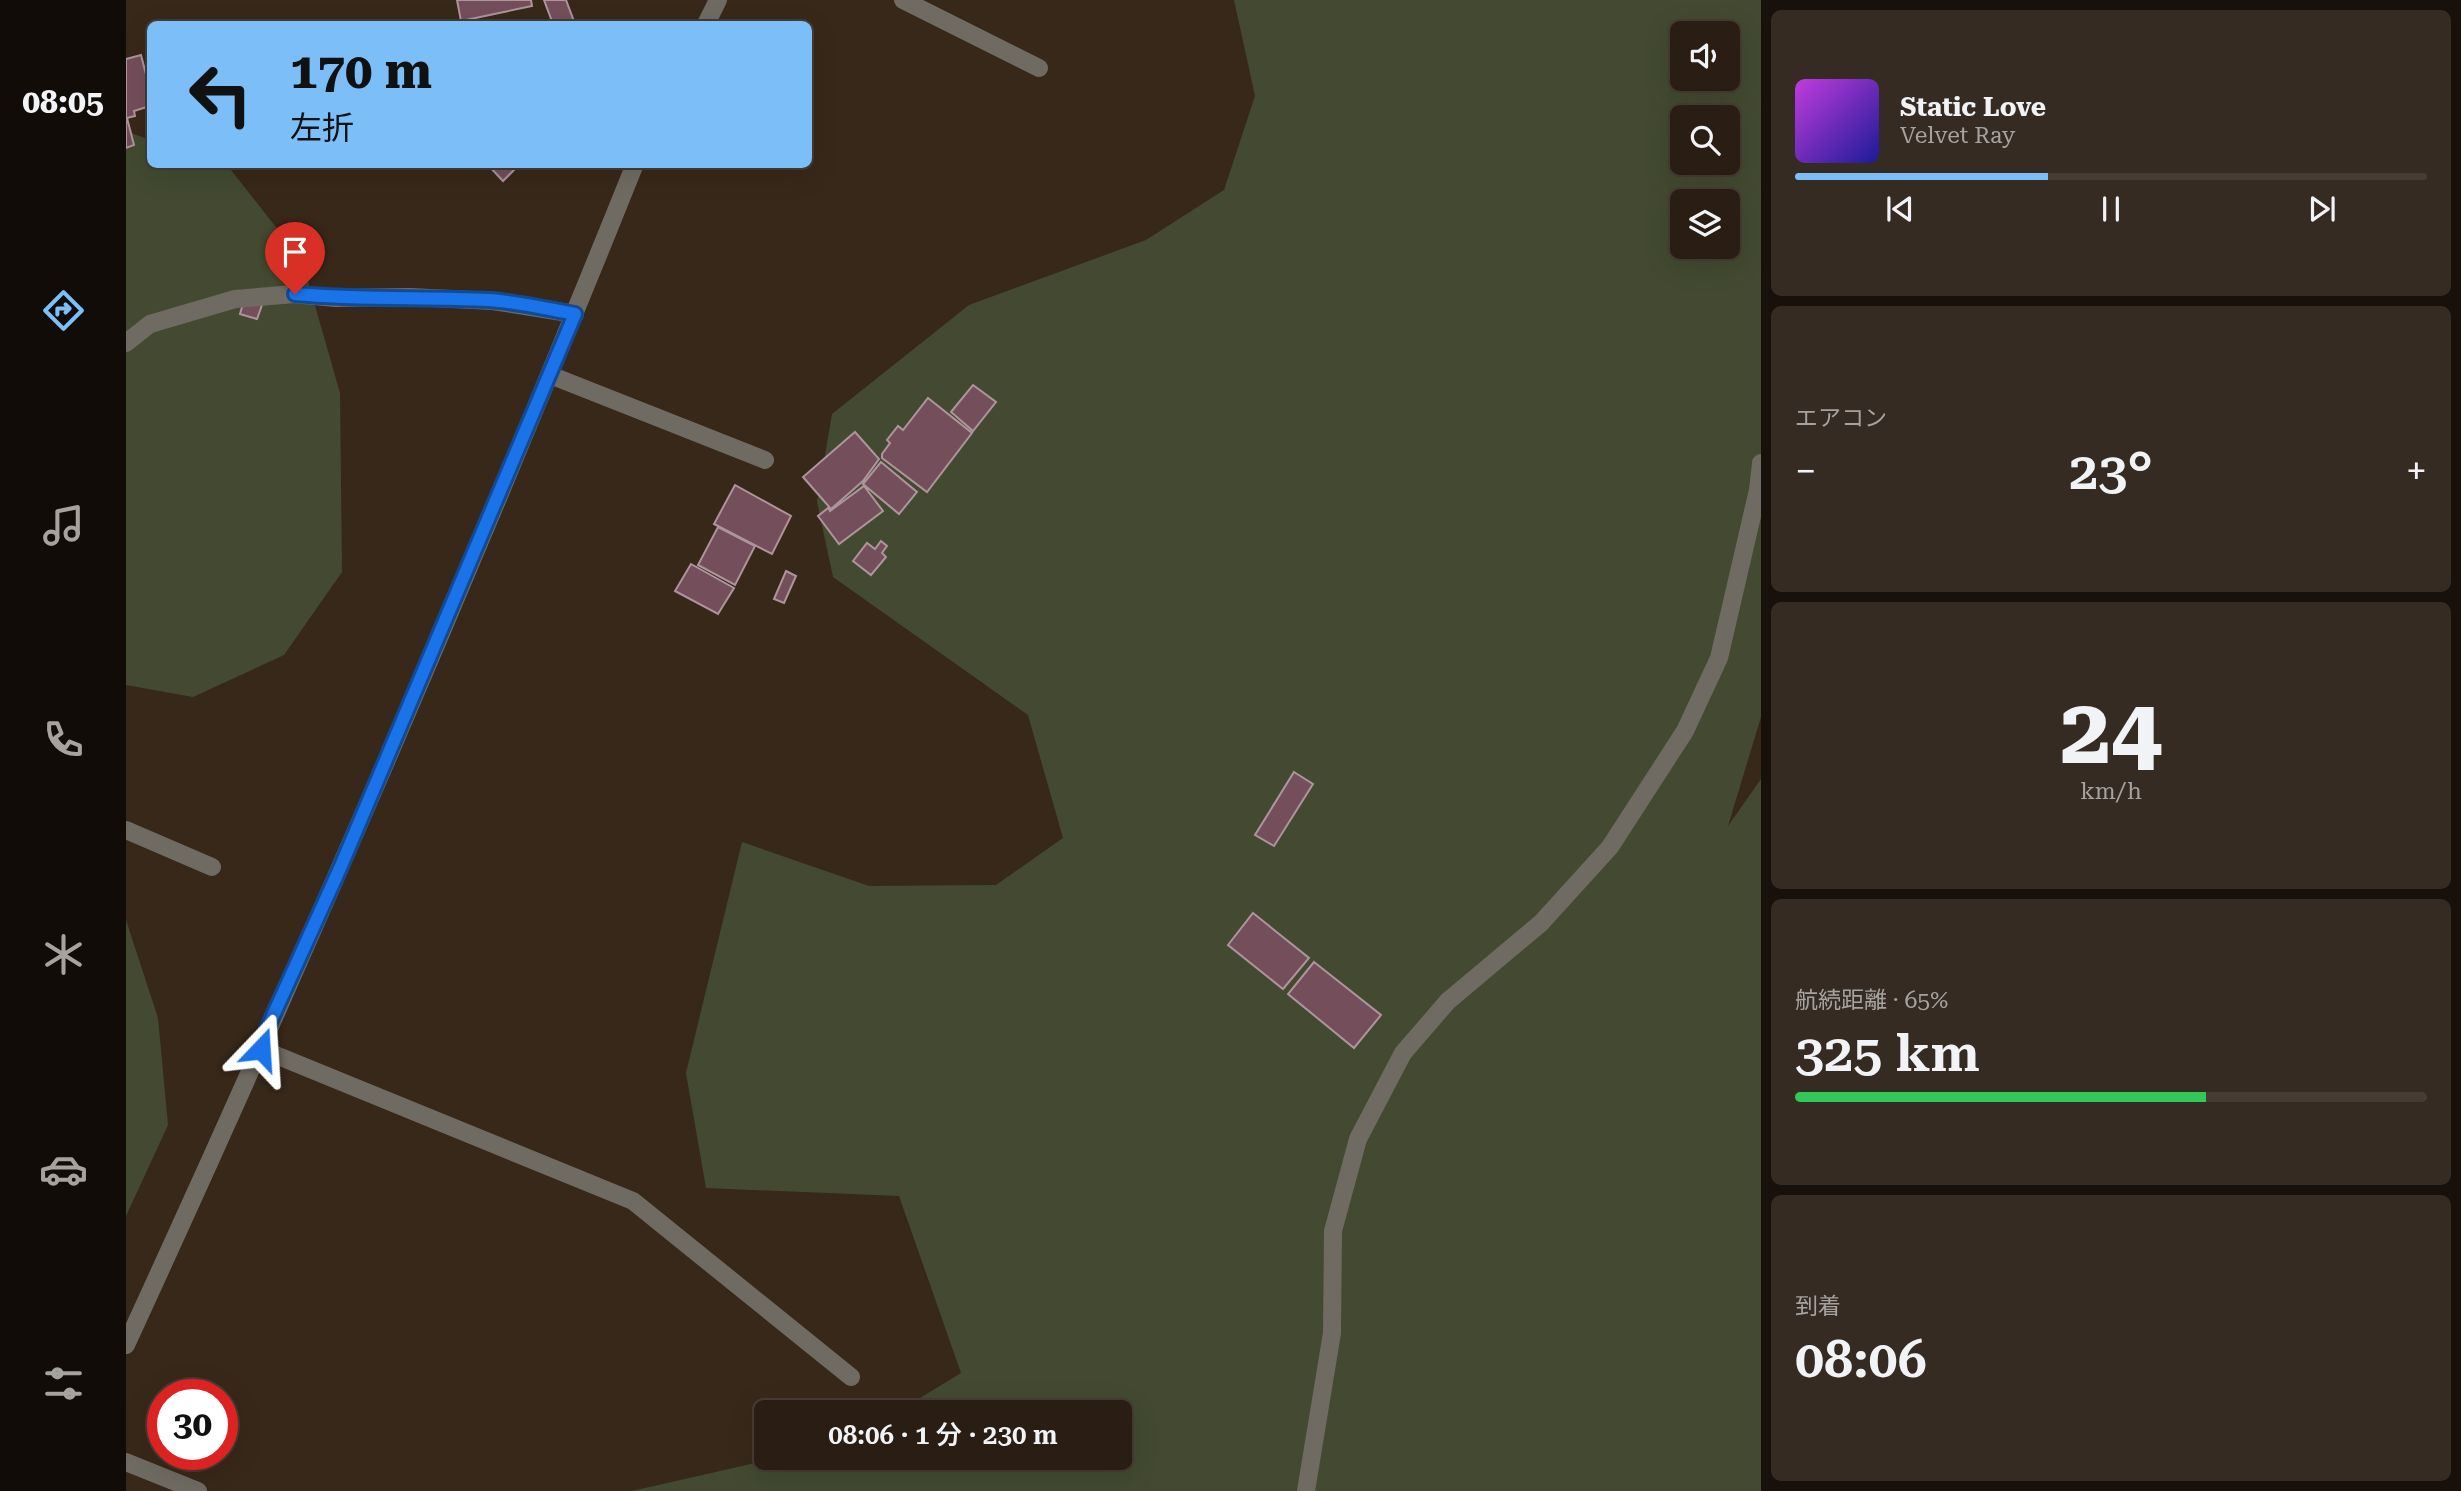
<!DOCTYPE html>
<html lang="ja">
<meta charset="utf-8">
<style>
body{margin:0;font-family:"Roboto Serif","Noto Sans JP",serif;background:#362b22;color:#f1f3f6;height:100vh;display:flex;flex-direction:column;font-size:26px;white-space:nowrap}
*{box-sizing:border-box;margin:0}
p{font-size:23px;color:#a5a2a0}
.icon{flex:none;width:38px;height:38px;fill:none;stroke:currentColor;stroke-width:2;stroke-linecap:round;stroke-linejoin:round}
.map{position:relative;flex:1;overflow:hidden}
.details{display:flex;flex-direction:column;gap:10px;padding:10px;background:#17100b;width:700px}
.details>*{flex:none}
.guide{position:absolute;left:21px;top:21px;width:665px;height:147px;border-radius:10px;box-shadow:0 7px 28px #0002,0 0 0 2px #463c34;background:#7bbef8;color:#111;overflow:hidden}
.fabs{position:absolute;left:1544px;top:21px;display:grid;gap:14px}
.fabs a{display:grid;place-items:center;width:70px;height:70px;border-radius:10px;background:#2a1e14;box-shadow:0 7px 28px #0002,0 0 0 2px #463c34;font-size:35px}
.speed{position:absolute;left:21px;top:1379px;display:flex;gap:14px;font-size:35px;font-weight:700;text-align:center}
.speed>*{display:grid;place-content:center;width:91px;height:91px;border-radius:50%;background:#2a1e14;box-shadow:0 7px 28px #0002,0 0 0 2px #463c34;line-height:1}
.speed .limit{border:10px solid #d22;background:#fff;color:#111}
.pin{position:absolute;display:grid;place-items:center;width:60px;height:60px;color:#fff;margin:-72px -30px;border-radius:50% 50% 50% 0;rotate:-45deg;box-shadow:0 0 7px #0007}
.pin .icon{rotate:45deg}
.me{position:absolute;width:77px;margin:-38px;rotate:20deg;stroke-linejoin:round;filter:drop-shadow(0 0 5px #0008)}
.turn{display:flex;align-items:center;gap:24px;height:147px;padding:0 28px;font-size:32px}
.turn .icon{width:91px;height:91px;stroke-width:2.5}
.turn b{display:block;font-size:49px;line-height:60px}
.big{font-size:52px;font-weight:600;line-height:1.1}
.details .tile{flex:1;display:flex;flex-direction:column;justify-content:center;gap:10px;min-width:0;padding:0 24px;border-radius:10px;background:#362b22}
.details .dial{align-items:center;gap:0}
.dial b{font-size:91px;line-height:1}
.song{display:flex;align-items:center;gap:21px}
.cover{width:84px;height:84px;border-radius:10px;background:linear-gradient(135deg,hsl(290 70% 55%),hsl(240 70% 35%))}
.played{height:7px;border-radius:4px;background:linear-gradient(90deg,#7bbef8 40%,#463c34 40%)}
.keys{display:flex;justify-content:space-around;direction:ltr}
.heat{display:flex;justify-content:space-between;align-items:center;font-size:38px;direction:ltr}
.charge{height:10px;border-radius:5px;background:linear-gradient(90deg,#34c759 65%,#463c34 0)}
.trip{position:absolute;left:628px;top:1400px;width:378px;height:70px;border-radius:10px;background:#2a1e14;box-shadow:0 7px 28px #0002,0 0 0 2px #463c34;font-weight:600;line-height:70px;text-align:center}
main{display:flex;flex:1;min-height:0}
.tabs{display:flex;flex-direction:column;width:126px;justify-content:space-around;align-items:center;background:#110c08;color:#a5a2a0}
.tabs .icon{width:49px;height:49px}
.tabs .on{color:#7bbef8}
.tabs b{font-size:32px;color:#f1f3f6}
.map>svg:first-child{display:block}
.green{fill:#434a31;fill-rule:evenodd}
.building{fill:#744e5b;stroke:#ae949c;stroke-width:2}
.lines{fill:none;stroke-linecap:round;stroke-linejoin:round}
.minor{stroke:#706b62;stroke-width:18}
.route-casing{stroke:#114b97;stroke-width:18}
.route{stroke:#1a73e8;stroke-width:12}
</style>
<main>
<nav class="tabs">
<b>08:05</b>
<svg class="icon on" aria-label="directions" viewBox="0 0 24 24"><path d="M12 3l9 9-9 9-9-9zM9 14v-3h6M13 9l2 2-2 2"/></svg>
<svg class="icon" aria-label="music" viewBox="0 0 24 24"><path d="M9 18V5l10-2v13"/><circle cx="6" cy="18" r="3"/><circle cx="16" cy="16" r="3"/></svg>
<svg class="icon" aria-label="phone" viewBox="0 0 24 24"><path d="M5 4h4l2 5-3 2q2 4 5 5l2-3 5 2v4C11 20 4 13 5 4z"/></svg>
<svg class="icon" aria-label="climate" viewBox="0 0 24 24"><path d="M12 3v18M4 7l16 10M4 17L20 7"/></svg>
<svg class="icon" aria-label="car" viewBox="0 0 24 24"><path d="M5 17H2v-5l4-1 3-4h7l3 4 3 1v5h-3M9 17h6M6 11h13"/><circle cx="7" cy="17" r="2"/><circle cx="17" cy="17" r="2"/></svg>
<svg class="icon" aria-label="filters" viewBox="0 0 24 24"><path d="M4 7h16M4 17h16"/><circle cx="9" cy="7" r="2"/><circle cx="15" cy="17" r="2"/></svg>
</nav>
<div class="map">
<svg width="1635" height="1491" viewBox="0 0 1635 1491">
<rect width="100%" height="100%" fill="#38281a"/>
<!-- green -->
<path class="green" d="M 1108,0 L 1635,0 L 1635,717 L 1602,826 L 1635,779 L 1635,1491 L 506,1491 L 651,1458 L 994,1458 L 994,1412 L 771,1412 L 835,1373 L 773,1196 L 580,1188 L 560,1073 L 616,842 L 743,886 L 870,885 L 937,838 L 902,715 L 707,577 L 691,502 L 706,414 L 843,305 L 1020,240 L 1098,190 L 1129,96 ZM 1556,33 L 1601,33 L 1601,79 L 1556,79 ZM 1556,117 L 1601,117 L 1601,163 L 1556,163 ZM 1556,201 L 1601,201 L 1601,247 L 1556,247 Z
M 0,131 L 24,140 L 24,164 L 91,165 L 105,170 L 176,260 L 214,393 L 216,572 L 158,655 L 67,697 L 0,685 Z
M 0,920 L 32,1018 L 42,1125 L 0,1216 Z"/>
<!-- building -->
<path class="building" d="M 331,0 L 405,0 L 406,6 L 335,21 Z
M 418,0 L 440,0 L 449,24 L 427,24 Z
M 15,55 L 24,90 L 24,106 L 8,111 L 9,116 L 1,118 L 8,145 L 0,148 L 0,59 Z
M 361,164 L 394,164 L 377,181 Z
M 118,300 L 136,305 L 131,319 L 114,314 Z
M 847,385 L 870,402 L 847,431 L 825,412 Z
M 802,398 L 846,433 L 801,492 L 756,458 L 756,454 L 764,443 L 761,440 L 772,426 L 777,430 Z
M 729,432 L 753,459 L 737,481 L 705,509 L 677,477 Z
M 755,462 L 791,492 L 773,514 L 737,484 Z
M 609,485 L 665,516 L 646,554 L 588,524 Z
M 738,486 L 757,511 L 713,544 L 692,516 L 702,508 L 704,511 Z
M 592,527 L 629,546 L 609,585 L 572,565 Z
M 755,541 L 761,546 L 756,553 L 760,557 L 745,575 L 727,561 L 741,543 L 749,549 Z
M 565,564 L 608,588 L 592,614 L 549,591 Z
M 660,571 L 670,576 L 658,603 L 648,599 Z
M 1168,772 L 1187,784 L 1148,846 L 1129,835 Z
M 1127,913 L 1183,958 L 1157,989 L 1102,945 Z
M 1188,962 L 1255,1015 L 1228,1048 L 1162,994 Z"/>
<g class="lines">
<!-- minor -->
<path class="minor" d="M 777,0 L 913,68
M 580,24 L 592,0
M 0,343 L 24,324 L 109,299 L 168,294 L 209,298 L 284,297 L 367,301 L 449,314
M 424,375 L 639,460
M 0,830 L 86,867
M 135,1049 L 507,1201 L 725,1377
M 0,1345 C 179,956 349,562 509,164
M 0,1462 L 72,1491
M 1180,1491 L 1206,1333 L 1207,1231 L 1232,1139 L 1277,1053 L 1322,1001 L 1415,923 L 1484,847 L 1559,731 L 1593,658 L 1632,490 L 1635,463"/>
</g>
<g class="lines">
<!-- route casing -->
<g class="route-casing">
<path id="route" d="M 135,1049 L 141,1029 L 215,866 L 449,314 C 421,309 392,302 363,300 C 298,297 233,300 169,294"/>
</g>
<!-- route -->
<use href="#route" class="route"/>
</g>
</svg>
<div class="fabs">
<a><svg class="icon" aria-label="sound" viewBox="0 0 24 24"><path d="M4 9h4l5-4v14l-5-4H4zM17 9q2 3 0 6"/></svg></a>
<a><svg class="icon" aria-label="search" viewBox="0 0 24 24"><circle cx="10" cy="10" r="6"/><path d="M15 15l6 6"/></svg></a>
<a><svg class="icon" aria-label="layers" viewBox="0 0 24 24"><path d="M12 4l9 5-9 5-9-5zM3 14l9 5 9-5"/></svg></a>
</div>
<div class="speed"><div class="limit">30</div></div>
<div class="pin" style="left:169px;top:294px;background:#d93025"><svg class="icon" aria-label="arrive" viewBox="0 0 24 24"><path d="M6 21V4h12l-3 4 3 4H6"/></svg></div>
<svg class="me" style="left:135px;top:1049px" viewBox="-20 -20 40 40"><path d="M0-17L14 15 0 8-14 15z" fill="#1a73e8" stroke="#fff" stroke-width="4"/></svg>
<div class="trip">08:06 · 1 分 · 230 m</div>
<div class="guide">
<div class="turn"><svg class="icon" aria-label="left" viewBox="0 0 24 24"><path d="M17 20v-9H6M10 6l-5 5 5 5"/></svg><div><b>170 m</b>左折</div></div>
</div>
</div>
<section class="details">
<div class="tile">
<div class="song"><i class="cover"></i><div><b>Static Love</b><p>Velvet Ray</p></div></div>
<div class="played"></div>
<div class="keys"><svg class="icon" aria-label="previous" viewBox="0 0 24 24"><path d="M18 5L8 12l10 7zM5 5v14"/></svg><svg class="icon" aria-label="pause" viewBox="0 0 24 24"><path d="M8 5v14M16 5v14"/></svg><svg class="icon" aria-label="next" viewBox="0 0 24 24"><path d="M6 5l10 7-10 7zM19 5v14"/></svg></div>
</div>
<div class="tile"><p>エアコン</p>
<div class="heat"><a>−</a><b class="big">23°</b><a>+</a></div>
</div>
<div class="tile dial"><b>24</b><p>km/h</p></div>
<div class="tile"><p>航続距離 · 65%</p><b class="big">325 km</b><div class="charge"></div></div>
<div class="tile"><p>到着</p><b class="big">08:06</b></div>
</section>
</main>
